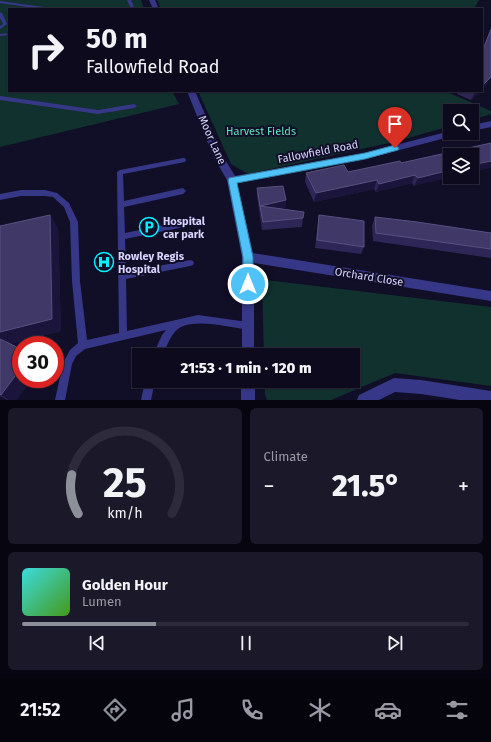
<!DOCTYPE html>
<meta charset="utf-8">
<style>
body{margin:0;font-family:"Fira Sans",sans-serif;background:#1b182a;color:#f1f3f6;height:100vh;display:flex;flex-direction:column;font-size:15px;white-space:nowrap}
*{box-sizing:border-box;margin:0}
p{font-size:13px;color:#9a9aa4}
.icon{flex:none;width:22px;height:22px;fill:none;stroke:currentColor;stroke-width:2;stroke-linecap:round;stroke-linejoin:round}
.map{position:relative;height:400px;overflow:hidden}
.drawer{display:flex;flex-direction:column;gap:8px;padding:8px;background:#070610;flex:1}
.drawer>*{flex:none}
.hud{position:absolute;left:8px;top:8px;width:475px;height:84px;border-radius:0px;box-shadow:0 1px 3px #0004,0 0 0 1px #2d2b3b;background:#0d0a1d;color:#f1f3f6;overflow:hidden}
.tools{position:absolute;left:443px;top:104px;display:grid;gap:8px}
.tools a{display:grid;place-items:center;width:36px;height:36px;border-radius:0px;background:#0d0a1d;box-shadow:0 1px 3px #0004,0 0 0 1px #2d2b3b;font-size:20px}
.speed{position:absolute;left:12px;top:336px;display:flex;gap:8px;font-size:20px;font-weight:700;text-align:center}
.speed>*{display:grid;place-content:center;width:52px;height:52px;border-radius:50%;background:#0d0a1d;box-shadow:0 1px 3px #0004,0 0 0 1px #2d2b3b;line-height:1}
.speed .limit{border:6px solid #d22;background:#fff;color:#111}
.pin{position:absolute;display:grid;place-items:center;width:34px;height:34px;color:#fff;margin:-41px -17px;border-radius:50% 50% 50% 0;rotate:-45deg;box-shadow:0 0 4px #0007}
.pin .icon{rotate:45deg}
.me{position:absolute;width:44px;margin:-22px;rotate:0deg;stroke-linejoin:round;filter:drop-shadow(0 0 3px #0008)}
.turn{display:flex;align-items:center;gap:14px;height:84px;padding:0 12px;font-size:18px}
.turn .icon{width:52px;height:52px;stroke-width:2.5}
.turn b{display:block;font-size:28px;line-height:34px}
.big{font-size:30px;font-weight:800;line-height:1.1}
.drawer .widget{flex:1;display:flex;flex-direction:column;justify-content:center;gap:6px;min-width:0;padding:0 14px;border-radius:6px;background:#1b182a}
.drawer .dial{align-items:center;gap:0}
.dial svg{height:104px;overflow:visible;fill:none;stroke:#2d2b3b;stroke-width:7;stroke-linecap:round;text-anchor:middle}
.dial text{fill:#f1f3f6;stroke:none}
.song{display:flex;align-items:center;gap:12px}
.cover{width:48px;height:48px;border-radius:6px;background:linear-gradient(135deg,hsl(180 70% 55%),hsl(100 70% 35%))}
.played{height:4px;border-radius:2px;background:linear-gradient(90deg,#8c9099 30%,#2d2b3b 30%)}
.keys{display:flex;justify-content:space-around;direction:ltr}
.heat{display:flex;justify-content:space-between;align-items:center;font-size:22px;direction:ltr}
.drawer .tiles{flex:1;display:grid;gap:8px;grid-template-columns:1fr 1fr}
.widget:last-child{grid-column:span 2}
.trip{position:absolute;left:132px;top:348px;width:228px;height:40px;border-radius:0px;background:#0d0a1d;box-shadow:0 1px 3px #0004,0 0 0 1px #2d2b3b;font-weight:800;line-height:40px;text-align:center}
.tabs{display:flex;height:64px;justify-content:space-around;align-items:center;background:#05040c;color:#9a9aa4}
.tabs .icon{width:28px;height:28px}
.tabs .active{color:#8c9099}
.tabs b{font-size:18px;color:#f1f3f6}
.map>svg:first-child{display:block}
.green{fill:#11312f}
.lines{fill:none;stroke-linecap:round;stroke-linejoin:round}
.lane{fill:#373788;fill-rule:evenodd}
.street{fill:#373788;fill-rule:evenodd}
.wall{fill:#2e2656}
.shaded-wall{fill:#1b153b}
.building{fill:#403968;stroke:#585180}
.route{fill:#4fc3f7;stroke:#337fa1}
.labels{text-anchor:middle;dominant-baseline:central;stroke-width:4;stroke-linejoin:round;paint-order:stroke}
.park-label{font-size:11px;fill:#59e6bc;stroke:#110e27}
.street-label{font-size:11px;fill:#d7d4ff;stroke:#110e27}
.poi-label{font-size:11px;font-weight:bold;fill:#d7d4ff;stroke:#110e27;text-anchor:start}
</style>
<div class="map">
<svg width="491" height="400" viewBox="0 0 491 400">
<rect width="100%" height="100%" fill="#110e27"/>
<!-- green -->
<path class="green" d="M 0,0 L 141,0 L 144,9 L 9,9 L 9,91 L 172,91 L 179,104 L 0,147 Z
M 157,0 L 479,0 L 474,9 L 161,9 Z
M 198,91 L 445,91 L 491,111 L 491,114 L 472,120 L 472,111 L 450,111 L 450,126 L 398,141 L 248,174 L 231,164 Z
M 266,280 L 491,307 L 491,386 L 395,373 L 331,400 L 267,400 L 265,394 L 265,381 L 353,381 L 353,355 L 264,355 L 262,288 Z"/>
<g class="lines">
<!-- lane -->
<path class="lane" d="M 127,0 L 131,0 L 135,9 L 131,9 Z
M 0,1 L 51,8 L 53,9 L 41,9 L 0,3 Z
M 0,12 L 2,13 L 7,24 L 0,29 L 0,26 L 3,24 L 0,18 Z
M 9,33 L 9,35 L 0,36 L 0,34 Z
M 0,96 L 98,110 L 134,104 L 137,106 L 134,108 L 98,114 L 0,100 Z
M 183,158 L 185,158 L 186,160 L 185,162 L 123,174 L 124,201 L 183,188 L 186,191 L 183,194 L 124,207 L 125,233 L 184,221 L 187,222 L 188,224 L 187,226 L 184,227 L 125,239 L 126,272 L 190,260 L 193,261 L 194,263 L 193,265 L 190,266 L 126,279 L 127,331 L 198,315 L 248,322 L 251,323 L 252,326 L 251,329 L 248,330 C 229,327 199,319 181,327 C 172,331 166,347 163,355 L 153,355 L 162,335 L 166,330 L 85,349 L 76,356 L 72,364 L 65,400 L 55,400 L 63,363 L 70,350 L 78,343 L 72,281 L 70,222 L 64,207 L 53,197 L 45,196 L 21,196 L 0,200 L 0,194 L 21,190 L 45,190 L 57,193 L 69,203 L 78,222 L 80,281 L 87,340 L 119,333 L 117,172 L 120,170 Z
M 145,381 L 155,381 L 151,400 L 141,400 Z"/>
<!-- street -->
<path class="street" d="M 149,0 L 155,0 L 159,9 L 153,9 Z
M 187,91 L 195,91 L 223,156 L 235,176 L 365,153 L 450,131 L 450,133 L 458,133 L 457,135 L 365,159 L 237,183 L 253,253 L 491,291 L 491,301 L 254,263 L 254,355 L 242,355 L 242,257 L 227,180 L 213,156 Z
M 491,121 L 491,127 L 472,131 L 472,125 Z
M 394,378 L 421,380 L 491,391 L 491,400 L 460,400 L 421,394 L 395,392 L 379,400 L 357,400 L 359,395 Z
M 241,381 L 255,381 L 255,400 L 241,400 Z"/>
</g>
<!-- wall -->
<path class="wall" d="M 459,91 L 481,91 L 471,100 L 457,94 Z
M 491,143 L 414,186 L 412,183 L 376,192 L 374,189 L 314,202 L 305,182 L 306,173 L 348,172 L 401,163 Z
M 257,188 L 286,200 L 285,208 L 280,209 L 303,218 L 302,227 L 262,230 L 257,196 Z
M 50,215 L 58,229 L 61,331 L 10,344 L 17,400 L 7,400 L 0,396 L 0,226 Z
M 319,215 L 364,247 L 361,254 L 315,248 L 318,223 Z
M 375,217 L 491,233 L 491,258 L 373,241 L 372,226 Z"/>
<!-- shaded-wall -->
<path class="shaded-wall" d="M 490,78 L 486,86 L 482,90 L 482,86 Z
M 476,91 L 481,91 L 471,100 L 475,92 Z
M 491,161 L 491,168 L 472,172 L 472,165 Z
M 450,170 L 450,177 L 453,177 L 414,186 L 418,178 Z
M 415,175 L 412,183 L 376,192 L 379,184 Z
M 377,180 L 374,189 L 314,202 L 316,193 Z
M 286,200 L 285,208 L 261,214 L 260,206 L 260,214 L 260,206 Z
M 50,215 L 58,229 L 61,331 L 2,346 L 0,344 L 0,332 Z
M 21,368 L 21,379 L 32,379 L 17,400 L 9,400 L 1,395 Z"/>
<!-- building -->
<path class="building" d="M 491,29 L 491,76 L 490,78 L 482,86 L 482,52 Z
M 491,143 L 491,161 L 472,165 L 472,155 L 450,155 L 450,170 L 418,178 L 415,175 L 379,184 L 377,180 L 316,193 L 306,173 L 344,165 L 348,172 L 400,161 L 401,163 Z
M 283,186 L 286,200 L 260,206 L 257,188 Z
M 260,206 L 304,212 L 303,218 L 263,222 Z
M 50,215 L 52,319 L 0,332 L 0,226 Z
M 319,215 L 364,221 L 364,247 L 317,240 Z
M 375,217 L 417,222 L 491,233 L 491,249 L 376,233 Z
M 0,339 L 21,349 L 21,368 L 1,395 L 0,394 Z"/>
<!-- route -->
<path class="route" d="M 395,145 L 399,148 L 398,150 L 365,159 L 237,183 L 253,257 L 253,284 L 252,288 L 248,289 L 244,288 L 243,284 L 243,257 L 228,180 L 229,178 L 365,153 Z"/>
<!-- icons -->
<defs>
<g id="parking-ring" transform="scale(1)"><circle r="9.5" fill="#110e27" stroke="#00f1ff" stroke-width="1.5"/><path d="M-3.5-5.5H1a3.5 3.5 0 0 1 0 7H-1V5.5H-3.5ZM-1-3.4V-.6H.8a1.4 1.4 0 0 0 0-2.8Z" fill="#00f1ff"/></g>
<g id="hospital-ring" transform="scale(1)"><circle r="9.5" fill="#110e27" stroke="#00f1ff" stroke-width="1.5"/><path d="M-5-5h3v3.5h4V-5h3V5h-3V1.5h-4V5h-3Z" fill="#00f1ff"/></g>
</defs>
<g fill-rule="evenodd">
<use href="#parking-ring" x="149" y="227"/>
<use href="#hospital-ring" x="104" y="262"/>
</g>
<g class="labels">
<!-- park labels -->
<g class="park-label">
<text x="261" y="131">Harvest Fields</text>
</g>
<!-- street labels -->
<g class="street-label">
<text transform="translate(212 140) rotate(66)">Moor Lane</text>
<text transform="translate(318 152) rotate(-11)">Fallowfield Road</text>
<text transform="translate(369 277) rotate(9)">Orchard Close</text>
</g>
<!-- poi labels -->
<g class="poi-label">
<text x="163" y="221">Hospital<tspan x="163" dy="13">car park</tspan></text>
<text x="118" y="256">Rowley Regis<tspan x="118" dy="13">Hospital</tspan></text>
</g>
</g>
</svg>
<div class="tools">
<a><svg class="icon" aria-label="search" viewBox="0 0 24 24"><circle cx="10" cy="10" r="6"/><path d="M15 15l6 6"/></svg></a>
<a><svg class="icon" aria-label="layers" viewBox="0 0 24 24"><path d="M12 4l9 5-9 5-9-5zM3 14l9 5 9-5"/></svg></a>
</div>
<div class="speed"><div class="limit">30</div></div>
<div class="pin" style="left:395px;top:148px;background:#d93025"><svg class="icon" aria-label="arrive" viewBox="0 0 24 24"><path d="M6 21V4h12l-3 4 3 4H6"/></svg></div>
<svg class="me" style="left:248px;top:284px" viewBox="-20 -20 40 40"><circle r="17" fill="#4fc3f7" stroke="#fff" stroke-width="3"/><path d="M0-11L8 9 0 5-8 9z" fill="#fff"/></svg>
<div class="trip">21:53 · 1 min · 120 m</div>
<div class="hud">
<div class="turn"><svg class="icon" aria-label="right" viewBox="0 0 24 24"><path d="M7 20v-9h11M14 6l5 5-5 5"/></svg><div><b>50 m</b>Fallowfield Road</div></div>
</div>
</div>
<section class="drawer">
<div class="tiles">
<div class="widget dial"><svg viewBox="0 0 100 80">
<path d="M14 69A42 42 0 1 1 86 69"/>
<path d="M14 69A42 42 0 0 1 9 39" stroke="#8c9099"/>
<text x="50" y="56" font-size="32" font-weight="700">25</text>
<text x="50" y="72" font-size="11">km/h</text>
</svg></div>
<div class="widget"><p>Climate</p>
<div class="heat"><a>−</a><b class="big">21.5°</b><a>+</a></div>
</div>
<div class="widget">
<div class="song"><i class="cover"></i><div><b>Golden Hour</b><p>Lumen</p></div></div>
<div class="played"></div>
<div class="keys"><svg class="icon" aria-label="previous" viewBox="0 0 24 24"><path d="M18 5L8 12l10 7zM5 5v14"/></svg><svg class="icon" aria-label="pause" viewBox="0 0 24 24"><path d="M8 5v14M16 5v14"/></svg><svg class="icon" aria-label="next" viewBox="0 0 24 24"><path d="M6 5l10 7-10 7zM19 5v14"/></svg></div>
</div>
</div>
</section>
<nav class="tabs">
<b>21:52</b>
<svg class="icon active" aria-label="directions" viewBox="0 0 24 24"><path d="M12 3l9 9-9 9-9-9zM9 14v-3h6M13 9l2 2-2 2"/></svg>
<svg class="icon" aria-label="music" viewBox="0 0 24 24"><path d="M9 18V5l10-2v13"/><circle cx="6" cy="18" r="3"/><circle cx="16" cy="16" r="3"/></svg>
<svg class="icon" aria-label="phone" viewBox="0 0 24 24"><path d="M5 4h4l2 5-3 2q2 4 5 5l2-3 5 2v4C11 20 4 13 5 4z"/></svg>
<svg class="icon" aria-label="climate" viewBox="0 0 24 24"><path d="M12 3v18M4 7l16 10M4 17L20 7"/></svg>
<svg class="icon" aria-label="car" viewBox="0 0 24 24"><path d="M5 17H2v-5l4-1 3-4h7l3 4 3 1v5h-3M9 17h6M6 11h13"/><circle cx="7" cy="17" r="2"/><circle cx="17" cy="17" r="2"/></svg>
<svg class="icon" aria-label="filters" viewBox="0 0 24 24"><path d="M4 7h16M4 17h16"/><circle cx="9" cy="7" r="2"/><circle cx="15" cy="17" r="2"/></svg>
</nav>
